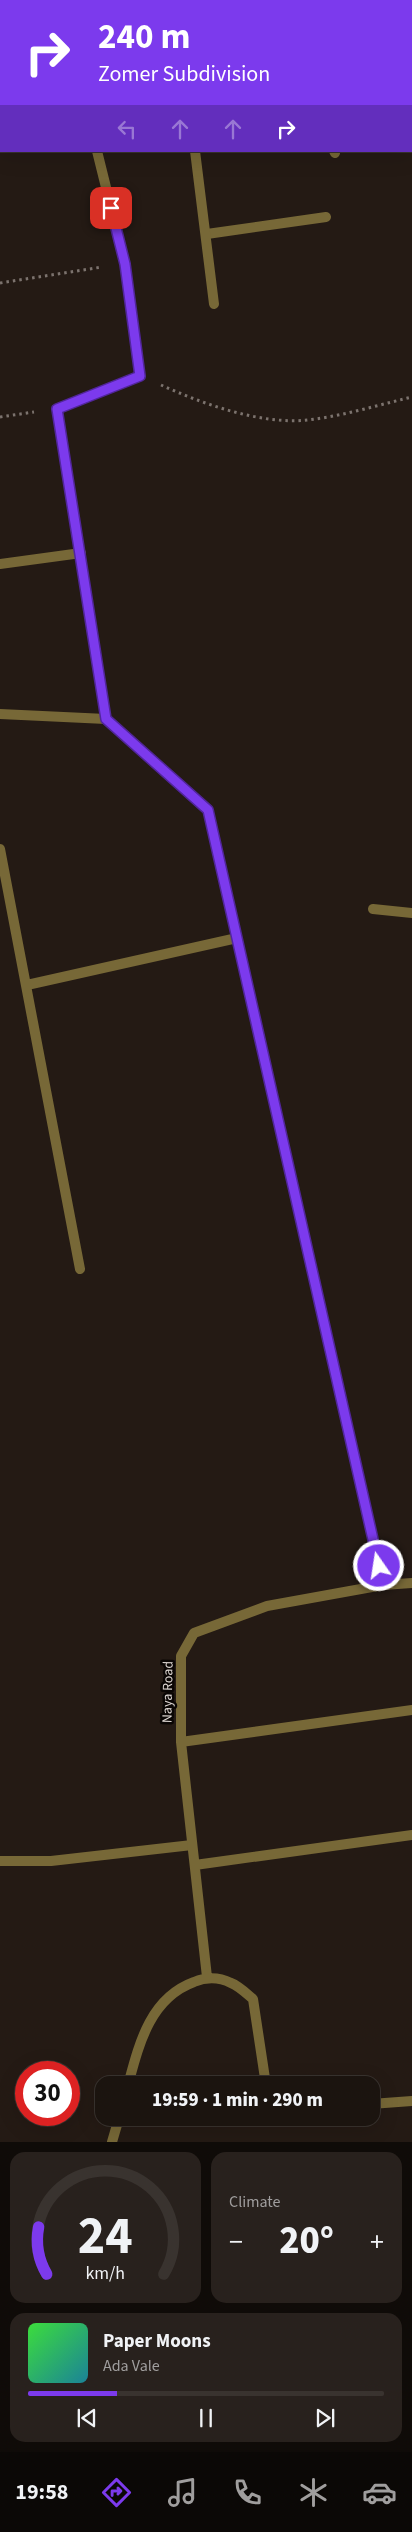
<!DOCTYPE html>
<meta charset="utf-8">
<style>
body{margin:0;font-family:"Source Sans 3",sans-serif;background:#28211d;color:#f1f3f6;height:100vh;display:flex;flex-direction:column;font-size:19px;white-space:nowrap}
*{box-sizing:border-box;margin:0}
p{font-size:16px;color:#a09e9e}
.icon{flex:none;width:28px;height:28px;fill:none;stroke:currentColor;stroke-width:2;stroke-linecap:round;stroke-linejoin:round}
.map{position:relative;height:2142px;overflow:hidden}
.drawer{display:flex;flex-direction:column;gap:10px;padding:10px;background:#0f0b08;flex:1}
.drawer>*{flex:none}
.guide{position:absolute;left:0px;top:0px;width:412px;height:152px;box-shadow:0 5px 20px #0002,0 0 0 1px #39332f;background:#7c3aed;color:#fff;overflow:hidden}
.speed{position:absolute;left:15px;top:2061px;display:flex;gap:10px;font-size:25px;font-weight:700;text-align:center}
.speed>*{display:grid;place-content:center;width:65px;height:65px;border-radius:50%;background:#1b140f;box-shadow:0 5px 20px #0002,0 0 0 1px #39332f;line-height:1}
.speed .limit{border:8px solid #d22;background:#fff;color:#111}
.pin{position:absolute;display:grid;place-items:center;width:42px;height:42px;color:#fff;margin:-21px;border-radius:10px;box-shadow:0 2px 8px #0006}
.me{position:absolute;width:55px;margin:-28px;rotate:347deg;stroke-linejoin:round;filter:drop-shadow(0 0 4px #0008)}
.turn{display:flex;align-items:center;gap:18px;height:105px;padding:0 15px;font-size:22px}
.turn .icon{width:65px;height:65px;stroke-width:2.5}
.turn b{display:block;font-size:35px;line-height:42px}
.lanes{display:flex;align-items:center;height:48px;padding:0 15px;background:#0003;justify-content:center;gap:25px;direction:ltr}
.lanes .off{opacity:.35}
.big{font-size:38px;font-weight:800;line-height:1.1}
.drawer .widget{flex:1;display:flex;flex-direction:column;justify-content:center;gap:8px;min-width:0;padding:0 18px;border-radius:15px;background:#28211d}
.drawer .dial{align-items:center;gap:0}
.dial svg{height:130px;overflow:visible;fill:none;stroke:#39332f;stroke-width:7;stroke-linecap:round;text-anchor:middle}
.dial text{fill:#f1f3f6;stroke:none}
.song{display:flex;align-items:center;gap:15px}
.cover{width:60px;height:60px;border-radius:8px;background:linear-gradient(135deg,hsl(120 70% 55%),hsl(190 70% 35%))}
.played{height:5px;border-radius:2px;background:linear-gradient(90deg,#7c3aed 25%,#39332f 25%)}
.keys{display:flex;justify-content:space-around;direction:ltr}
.heat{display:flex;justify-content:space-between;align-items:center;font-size:28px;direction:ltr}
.drawer .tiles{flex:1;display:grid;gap:10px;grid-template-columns:1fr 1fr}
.widget:last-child{grid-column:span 2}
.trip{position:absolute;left:95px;top:2076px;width:285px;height:50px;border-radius:15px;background:#1b140f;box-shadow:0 5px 20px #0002,0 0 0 1px #39332f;font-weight:800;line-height:50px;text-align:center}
.dock{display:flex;height:80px;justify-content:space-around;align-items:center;background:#0b0806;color:#a09e9e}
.dock .icon{width:35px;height:35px}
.dock .current{color:#7c3aed}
.dock b{font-size:22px;color:#f1f3f6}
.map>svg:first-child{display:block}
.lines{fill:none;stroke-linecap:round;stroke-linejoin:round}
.path{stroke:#7c736e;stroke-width:3;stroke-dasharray:2.5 4;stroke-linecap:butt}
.lane{stroke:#776837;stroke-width:10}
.street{stroke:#776837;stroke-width:10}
.route-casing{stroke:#51269a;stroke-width:12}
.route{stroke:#7c3aed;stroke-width:9}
.labels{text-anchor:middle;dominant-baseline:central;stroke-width:5;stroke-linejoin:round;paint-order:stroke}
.street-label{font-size:14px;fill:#dbd4d0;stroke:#0a0604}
</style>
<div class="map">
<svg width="412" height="2142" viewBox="0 0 412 2142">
<rect width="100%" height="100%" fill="#241a14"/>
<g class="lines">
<!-- path -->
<path class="path" d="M 0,283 L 102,267
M 161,385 C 203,404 261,425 308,420 C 343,416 378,405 412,397
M 0,417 L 34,412"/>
<!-- lane -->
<path class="lane" d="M 298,0 L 299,1
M 334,151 L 335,153
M 207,234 L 326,217
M 0,849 L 80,1269
M 27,985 L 237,938
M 0,1861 L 51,1861 L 192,1845"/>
<!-- street -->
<path class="street" d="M 163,0 L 163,1
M 388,0 L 389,1
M 401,1 L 402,0
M 411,75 L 412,78
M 0,131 L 1,131
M 97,151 L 125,264 L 140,376 L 57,409 L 106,719 L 208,810 L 383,1585
M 195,151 L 214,304
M 0,564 L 81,553
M 0,714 L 106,719
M 373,909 L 412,913
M 181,1742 L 412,1710
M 195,1865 L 412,1835
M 207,1977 L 181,1742 L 181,1656 L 194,1633 L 267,1606 L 383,1585 L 412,1583
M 128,2085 C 139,2044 150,1998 194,1982 C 206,1977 219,1977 231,1983 C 239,1986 247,1994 253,1999 L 266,2085
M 371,2104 L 412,2101
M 112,2142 L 119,2118"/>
</g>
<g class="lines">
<!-- route casing -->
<g class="route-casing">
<path id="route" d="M 111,208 L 125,264 L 140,376 L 57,409 L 106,719 L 208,810 L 379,1566"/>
</g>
<!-- route -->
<use href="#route" class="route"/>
</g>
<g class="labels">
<!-- street labels -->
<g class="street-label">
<text transform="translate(168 1692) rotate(-89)">Naya Road</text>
</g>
</g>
</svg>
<div class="speed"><div class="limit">30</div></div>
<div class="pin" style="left:111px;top:208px;background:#d93025"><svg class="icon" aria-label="arrive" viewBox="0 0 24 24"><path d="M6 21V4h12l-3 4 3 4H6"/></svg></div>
<svg class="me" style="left:379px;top:1566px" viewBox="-20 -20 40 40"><circle r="17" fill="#7c3aed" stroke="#fff" stroke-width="3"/><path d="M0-11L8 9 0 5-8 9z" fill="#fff"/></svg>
<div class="trip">19:59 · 1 min · 290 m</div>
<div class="guide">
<div class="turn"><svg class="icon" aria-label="right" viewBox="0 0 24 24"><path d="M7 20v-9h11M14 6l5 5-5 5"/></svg><div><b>240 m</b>Zomer Subdivision</div></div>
<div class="lanes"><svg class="icon off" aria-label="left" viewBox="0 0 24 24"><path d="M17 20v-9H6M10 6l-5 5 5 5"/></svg><svg class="icon off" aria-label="ahead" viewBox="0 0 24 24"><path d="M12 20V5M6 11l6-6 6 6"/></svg><svg class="icon off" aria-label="ahead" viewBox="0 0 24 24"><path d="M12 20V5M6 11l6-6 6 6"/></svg><svg class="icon" aria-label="right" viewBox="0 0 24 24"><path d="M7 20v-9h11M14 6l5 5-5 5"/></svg></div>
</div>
</div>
<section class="drawer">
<div class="tiles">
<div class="widget dial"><svg viewBox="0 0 100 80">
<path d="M14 69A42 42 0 1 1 86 69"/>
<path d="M14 69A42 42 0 0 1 9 40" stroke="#7c3aed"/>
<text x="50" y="56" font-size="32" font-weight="700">24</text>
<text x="50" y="72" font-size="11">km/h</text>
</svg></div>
<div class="widget"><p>Climate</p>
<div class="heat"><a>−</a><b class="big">20°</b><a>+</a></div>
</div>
<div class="widget">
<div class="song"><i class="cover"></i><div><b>Paper Moons</b><p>Ada Vale</p></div></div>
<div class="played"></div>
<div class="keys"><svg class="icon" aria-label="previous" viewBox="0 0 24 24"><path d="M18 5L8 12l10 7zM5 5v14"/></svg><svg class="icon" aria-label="pause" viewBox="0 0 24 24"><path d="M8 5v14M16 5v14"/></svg><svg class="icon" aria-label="next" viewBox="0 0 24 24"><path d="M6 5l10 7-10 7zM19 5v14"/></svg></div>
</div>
</div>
</section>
<nav class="dock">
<b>19:58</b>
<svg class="icon current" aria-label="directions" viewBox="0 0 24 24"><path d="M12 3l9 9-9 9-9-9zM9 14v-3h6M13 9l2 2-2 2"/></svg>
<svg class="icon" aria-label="music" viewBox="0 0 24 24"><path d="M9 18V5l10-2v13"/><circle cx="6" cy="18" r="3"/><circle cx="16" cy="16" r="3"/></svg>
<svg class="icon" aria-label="phone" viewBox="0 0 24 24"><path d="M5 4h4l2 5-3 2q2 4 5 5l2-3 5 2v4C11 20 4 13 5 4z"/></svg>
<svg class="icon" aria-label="climate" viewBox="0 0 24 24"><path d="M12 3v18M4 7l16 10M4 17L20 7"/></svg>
<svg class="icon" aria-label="car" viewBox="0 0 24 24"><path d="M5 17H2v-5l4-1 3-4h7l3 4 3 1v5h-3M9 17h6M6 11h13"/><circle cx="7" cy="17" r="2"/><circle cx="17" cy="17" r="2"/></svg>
</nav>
